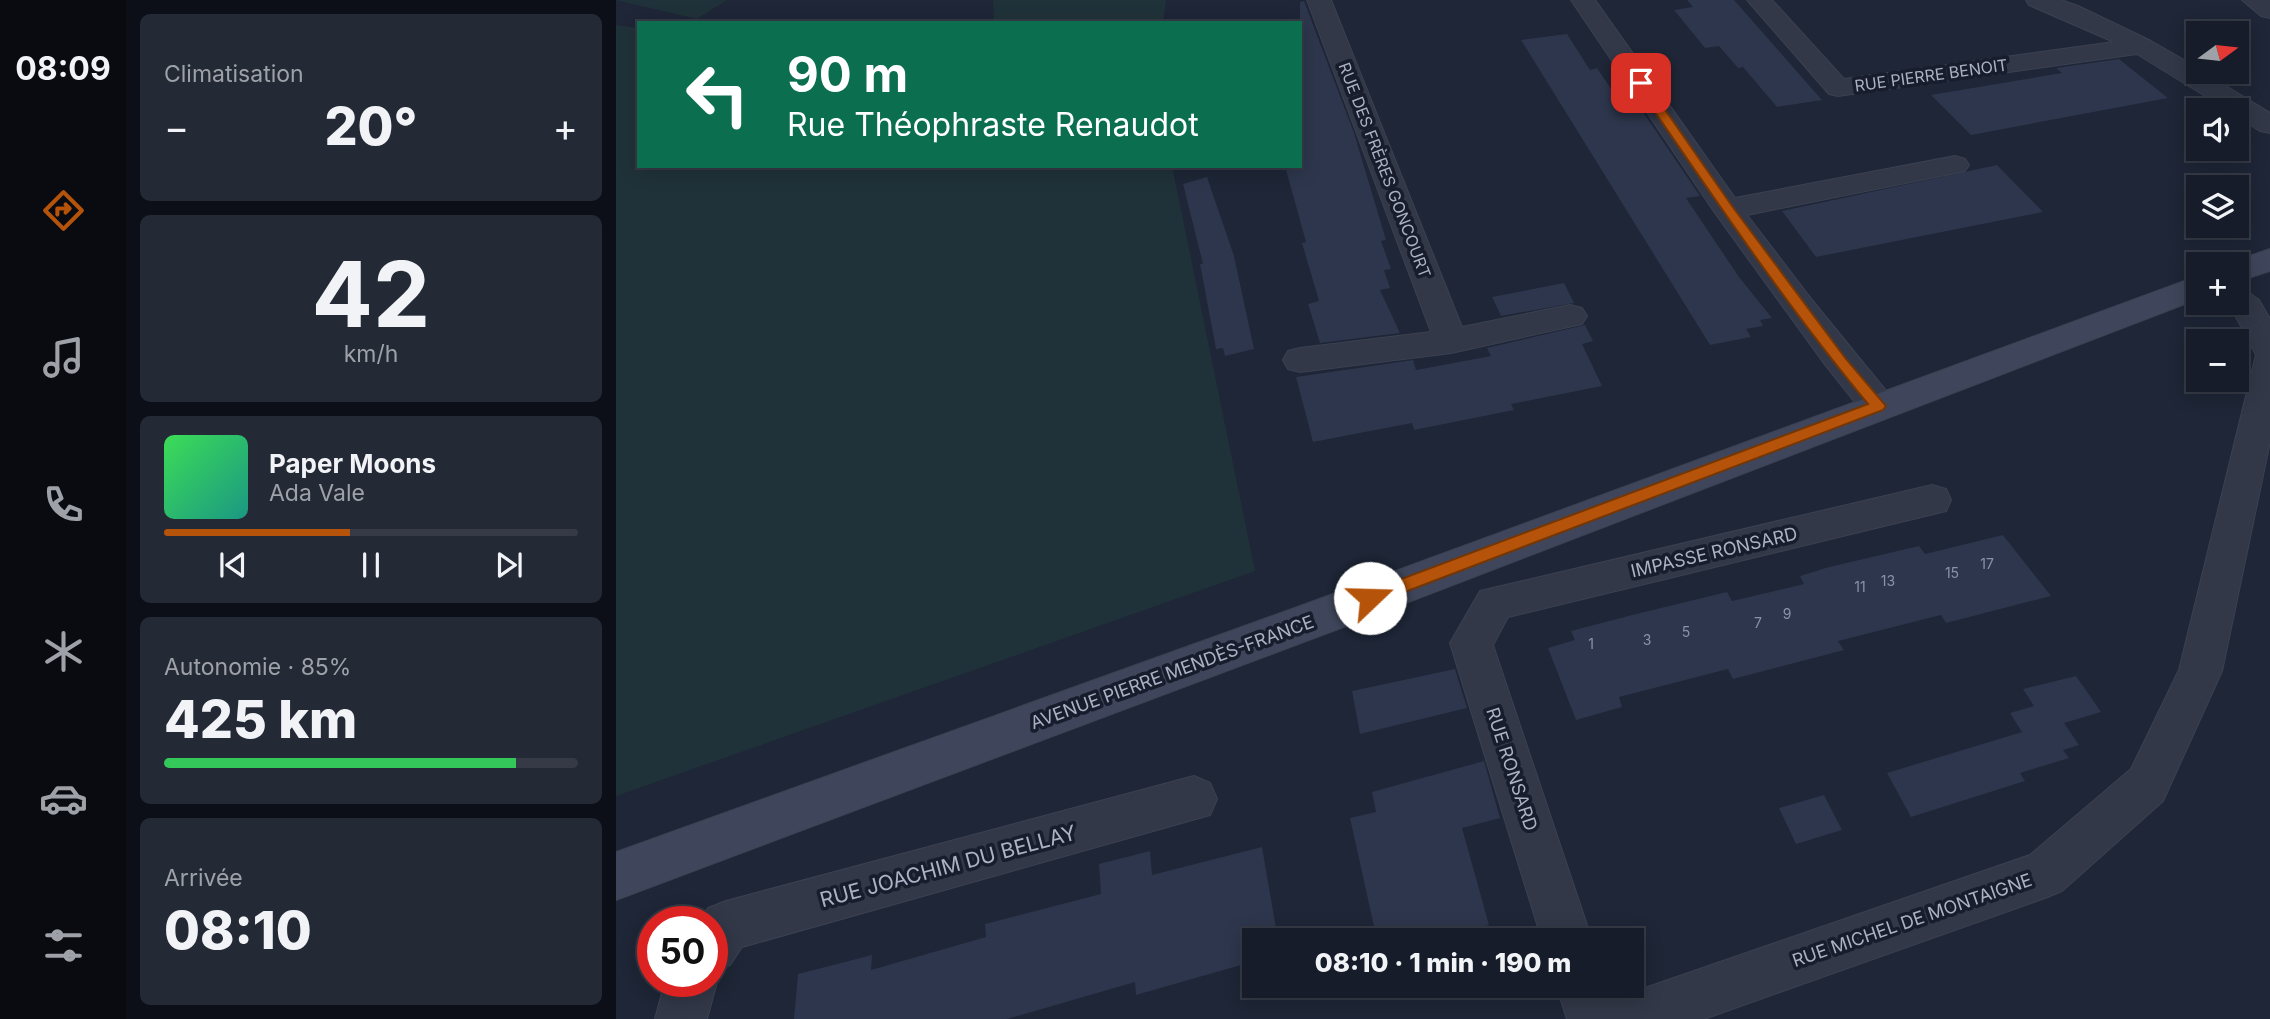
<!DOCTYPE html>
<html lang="fr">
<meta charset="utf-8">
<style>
body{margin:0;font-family:Inter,sans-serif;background:#232935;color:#f1f3f6;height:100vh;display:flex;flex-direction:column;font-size:26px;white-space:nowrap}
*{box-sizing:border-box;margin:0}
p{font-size:23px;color:#9ea1a8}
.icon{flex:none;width:38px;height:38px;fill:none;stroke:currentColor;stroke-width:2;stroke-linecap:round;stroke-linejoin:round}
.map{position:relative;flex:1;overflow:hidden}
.drawer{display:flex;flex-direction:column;gap:14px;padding:14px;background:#0c0f17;width:490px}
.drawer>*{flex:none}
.hud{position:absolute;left:21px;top:21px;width:665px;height:147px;border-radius:0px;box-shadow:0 4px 18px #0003,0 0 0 2px #353a46;background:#0b6e4f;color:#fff;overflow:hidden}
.needle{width:46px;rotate:75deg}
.buttons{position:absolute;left:1570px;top:21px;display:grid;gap:14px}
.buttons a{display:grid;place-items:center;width:63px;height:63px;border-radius:0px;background:#161c29;box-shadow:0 4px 18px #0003,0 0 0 2px #353a46;font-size:35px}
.speed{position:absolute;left:21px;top:906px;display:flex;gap:14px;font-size:35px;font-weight:700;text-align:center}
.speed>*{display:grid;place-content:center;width:91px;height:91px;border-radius:50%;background:#161c29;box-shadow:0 4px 18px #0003,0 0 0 2px #353a46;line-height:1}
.speed .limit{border:10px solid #d22;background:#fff;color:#111}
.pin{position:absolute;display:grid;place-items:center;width:60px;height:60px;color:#fff;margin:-30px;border-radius:14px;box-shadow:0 4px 10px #0006}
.me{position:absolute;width:77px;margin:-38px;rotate:69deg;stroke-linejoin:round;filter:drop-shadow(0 0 5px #0008)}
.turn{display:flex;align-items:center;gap:24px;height:147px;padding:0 35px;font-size:32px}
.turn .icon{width:91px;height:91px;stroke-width:2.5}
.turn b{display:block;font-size:49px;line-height:60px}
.big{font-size:52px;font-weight:800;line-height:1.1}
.drawer .tile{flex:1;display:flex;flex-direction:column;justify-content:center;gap:10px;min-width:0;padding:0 24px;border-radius:10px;background:#232935}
.drawer .dial{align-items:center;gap:0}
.dial b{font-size:91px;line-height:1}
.song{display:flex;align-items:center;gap:21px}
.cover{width:84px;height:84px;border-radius:10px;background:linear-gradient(135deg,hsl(130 70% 55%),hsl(170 70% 35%))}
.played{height:7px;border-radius:4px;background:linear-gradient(90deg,#b45309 45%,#353a46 45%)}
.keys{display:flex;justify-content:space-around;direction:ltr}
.heat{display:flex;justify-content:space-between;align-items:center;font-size:38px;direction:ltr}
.charge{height:10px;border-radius:5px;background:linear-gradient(90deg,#34c759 85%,#353a46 0)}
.trip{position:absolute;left:626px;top:928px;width:402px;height:70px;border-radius:0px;background:#161c29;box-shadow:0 4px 18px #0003,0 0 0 2px #353a46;font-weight:800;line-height:70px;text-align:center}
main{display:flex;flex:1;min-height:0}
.dock{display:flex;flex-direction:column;width:126px;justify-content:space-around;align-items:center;background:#090b10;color:#9ea1a8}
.dock .icon{width:49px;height:49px}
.dock .selected{color:#b45309}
.dock b{font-size:32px;color:#f1f3f6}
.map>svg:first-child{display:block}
.green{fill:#203239}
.building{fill:#2d364c}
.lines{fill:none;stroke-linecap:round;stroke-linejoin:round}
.street-casing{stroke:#3b4151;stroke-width:2}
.secondary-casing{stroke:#3b4151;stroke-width:2}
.street{fill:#323848;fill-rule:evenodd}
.secondary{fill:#3f465b;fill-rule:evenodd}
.route{fill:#b45309;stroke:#753606;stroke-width:2}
.labels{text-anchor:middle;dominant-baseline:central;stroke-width:7;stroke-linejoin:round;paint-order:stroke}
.number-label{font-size:14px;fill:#8a92a6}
.far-street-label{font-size:16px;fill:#abb2c5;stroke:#171d2c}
.street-label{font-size:18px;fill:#abb2c5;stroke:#171d2c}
.near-street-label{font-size:21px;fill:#abb2c5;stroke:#171d2c}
</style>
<main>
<nav class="dock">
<b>08:09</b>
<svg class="icon selected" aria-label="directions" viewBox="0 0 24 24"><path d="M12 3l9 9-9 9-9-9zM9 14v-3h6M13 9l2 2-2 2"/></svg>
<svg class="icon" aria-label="music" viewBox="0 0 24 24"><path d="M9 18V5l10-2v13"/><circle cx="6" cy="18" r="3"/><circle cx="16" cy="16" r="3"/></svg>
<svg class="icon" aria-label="phone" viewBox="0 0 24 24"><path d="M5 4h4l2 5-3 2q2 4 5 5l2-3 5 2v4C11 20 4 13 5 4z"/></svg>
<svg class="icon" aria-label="climate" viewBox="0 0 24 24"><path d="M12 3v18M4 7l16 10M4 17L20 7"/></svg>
<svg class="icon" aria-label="car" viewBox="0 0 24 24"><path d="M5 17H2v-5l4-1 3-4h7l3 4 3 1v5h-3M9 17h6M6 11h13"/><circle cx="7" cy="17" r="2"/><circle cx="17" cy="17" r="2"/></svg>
<svg class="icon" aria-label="filters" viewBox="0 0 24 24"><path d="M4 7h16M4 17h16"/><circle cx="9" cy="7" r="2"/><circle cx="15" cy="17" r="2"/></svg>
</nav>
<section class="drawer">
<div class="tile"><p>Climatisation</p>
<div class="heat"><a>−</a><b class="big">20°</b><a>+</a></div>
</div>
<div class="tile dial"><b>42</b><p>km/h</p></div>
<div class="tile">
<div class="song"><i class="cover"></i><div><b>Paper Moons</b><p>Ada Vale</p></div></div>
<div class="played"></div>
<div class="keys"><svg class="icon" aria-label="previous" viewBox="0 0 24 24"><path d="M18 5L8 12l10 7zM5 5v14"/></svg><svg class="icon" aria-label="pause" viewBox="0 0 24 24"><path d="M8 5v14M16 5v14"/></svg><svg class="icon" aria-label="next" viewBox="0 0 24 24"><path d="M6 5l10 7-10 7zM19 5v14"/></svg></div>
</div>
<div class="tile"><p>Autonomie · 85%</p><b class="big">425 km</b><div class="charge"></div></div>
<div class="tile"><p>Arrivée</p><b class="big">08:10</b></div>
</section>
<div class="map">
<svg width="1654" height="1019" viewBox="0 0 1654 1019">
<rect width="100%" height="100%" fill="#1e2637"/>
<!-- green -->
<path class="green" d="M 0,0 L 111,0 L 81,19 Z
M 377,0 L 550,0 L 547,23 L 378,23 Z
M 0,25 L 23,28 L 23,166 L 556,166 L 639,571 L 0,796 Z"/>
<!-- building -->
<path class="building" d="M 1071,0 L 1118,0 L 1206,100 L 1161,107 L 1127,67 L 1122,68 L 1103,46 L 1089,48 L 1058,10 L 1077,7 Z
M 688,1 L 738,133 L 770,240 L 765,241 L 775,269 L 768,270 L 774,288 L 764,290 L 784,333 L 704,343 L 692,304 L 703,301 L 686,243 L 690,242 L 669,166 L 684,166 L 684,2 Z
M 951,34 L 974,70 L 981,68 L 1008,108 L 1023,106 L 1084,196 L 1070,198 L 1123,277 L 1156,318 L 1144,320 L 1147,326 L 1130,329 L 1135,337 L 1094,345 L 905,40 Z
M 1503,59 L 1552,98 L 1355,135 L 1315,95 L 1446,73 L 1440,68 Z
M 1381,165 L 1427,212 L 1200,257 L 1166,211 Z
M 591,177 L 618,256 L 638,349 L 609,356 L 607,348 L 600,349 L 584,264 L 587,264 L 567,184 Z
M 948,283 L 958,303 L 885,316 L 876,297 Z
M 969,325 L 977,341 L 966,344 L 986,386 L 895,404 L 898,410 L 798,430 L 796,423 L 697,442 L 680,377 L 797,360 L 800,370 L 875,356 L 871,348 Z
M 1387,535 L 1435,596 L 1330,623 L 1325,615 L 1222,641 L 1228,650 L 1117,679 L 1112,669 L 1003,697 L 1006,707 L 960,720 L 932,648 L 959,640 L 955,631 L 1016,615 L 1111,592 L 1116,601 L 1188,584 L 1184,576 L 1213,567 L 1303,546 L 1309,554 Z
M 839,669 L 851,708 L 744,734 L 736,691 Z
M 1460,676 L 1485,712 L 1448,723 L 1463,745 L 1447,750 L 1453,758 L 1404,773 L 1409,781 L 1295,817 L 1271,773 L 1406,732 L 1394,713 L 1418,706 L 1407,689 Z
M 868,761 L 884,818 L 846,828 L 873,925 L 819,940 L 761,940 L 734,818 L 760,812 L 756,792 Z
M 1208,795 L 1226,830 L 1180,844 L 1163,808 Z
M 646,847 L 662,940 L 639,940 L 639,961 L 520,995 L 519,982 L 391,1019 L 178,1019 L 182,974 L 256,955 L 255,970 L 370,937 L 369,924 L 485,894 L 483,864 L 534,851 L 536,875 Z"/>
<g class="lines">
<!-- street casing -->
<g class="street-casing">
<path id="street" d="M 691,0 L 715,0 L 846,327 L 954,305 L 966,308 L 971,316 L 966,324 L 835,353 L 684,372 L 672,369 L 667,360 L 672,351 L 684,348 L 815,332 Z
M 955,0 L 979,0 L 1119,198 L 1339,156 L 1349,159 L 1353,165 L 1349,171 L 1131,215 L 1196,300 L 1275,397 L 1280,406 L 1275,415 L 1262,419 L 1249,415 L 1210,366 L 1099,213 Z
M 1131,0 L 1156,0 L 1228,79 L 1498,42 L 1413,5 L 1410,0 L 1445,0 L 1462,6 L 1535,41 L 1582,68 L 1582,72 L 1587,72 L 1654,113 L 1654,133 L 1644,131 L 1620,116 L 1620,110 L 1612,110 L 1521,54 L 1222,96 L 1213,94 Z
M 1626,0 L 1654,0 L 1654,18 L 1645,16 Z
M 1620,289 L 1632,292 L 1643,300 L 1654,319 L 1654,442 L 1606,671 L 1547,801 L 1446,891 L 1429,898 L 1088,1019 L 951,1019 L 940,985 L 992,985 L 997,999 L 1414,855 L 1515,769 L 1563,670 L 1640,355 L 1619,315 L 1605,303 L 1620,303 Z
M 1316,485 L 1330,489 L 1335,500 L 1330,511 L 892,617 L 877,645 L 976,940 L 926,940 L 834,643 L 864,591 Z
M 578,776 L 594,783 L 601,799 L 594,815 L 126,947 L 114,965 L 97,972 L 101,982 L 91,1019 L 39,1019 L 49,982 L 96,982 L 96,922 L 83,922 L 92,908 L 110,901 Z"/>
</g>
<!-- secondary casing -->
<g class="secondary-casing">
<path id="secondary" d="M 1654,249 L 1654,271 L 1620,282 L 1620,264 L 1610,264 Z
M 1582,276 L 1582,299 L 717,631 L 0,900 L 0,852 L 687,605 Z"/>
</g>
<!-- street -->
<use href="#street" class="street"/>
<!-- secondary -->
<use href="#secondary" class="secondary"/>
</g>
<!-- route -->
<path class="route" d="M 1025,80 L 1029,81 L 1116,206 L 1230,359 L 1270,406 L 1267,410 L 760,603 L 754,606 L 748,603 L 746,598 L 748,593 L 1252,404 C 1168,303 1094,192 1019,83 Z"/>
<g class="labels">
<!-- number labels -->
<g class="number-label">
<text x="1371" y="563">17</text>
<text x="1336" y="572">15</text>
<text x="1272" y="580">13</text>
<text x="1244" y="586">11</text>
<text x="1171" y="613">9</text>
<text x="1142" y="622">7</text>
<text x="1070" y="631">5</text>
<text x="1031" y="639">3</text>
<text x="975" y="643">1</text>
</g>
<!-- far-street labels -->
<g class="far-street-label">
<text transform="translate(1315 75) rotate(-8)">RUE PIERRE BENOIT</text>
<text transform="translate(769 170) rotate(69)">RUE DES FRÈRES GONCOURT</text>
</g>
<!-- street labels -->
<g class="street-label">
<text transform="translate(1098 552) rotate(-13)">IMPASSE RONSARD</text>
<text transform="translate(556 672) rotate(-20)">AVENUE PIERRE MENDÈS-FRANCE</text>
<text transform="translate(896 769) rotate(72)">RUE RONSARD</text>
<text transform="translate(1296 920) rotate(-19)">RUE MICHEL DE MONTAIGNE</text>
</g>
<!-- near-street labels -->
<g class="near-street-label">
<text transform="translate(332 866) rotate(-15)">RUE JOACHIM DU BELLAY</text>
</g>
</g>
</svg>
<div class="buttons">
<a><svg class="needle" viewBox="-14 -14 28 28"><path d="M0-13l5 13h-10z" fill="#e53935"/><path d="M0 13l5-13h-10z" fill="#9ea1a8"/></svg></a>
<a><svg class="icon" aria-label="sound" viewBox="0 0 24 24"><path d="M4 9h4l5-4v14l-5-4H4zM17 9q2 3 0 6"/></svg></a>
<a><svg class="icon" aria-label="layers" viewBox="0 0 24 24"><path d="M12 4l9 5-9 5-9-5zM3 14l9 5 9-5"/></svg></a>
<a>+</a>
<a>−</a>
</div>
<div class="speed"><div class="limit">50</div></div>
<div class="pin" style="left:1025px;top:83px;background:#d93025"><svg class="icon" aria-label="arrive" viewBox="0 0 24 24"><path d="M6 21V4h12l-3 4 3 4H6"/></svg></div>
<svg class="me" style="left:754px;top:598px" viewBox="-20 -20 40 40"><circle r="19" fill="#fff"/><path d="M0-13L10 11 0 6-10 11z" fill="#b45309"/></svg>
<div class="trip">08:10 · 1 min · 190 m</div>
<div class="hud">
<div class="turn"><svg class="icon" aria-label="left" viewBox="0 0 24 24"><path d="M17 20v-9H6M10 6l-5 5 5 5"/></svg><div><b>90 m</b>Rue Théophraste Renaudot</div></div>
</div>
</div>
</main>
